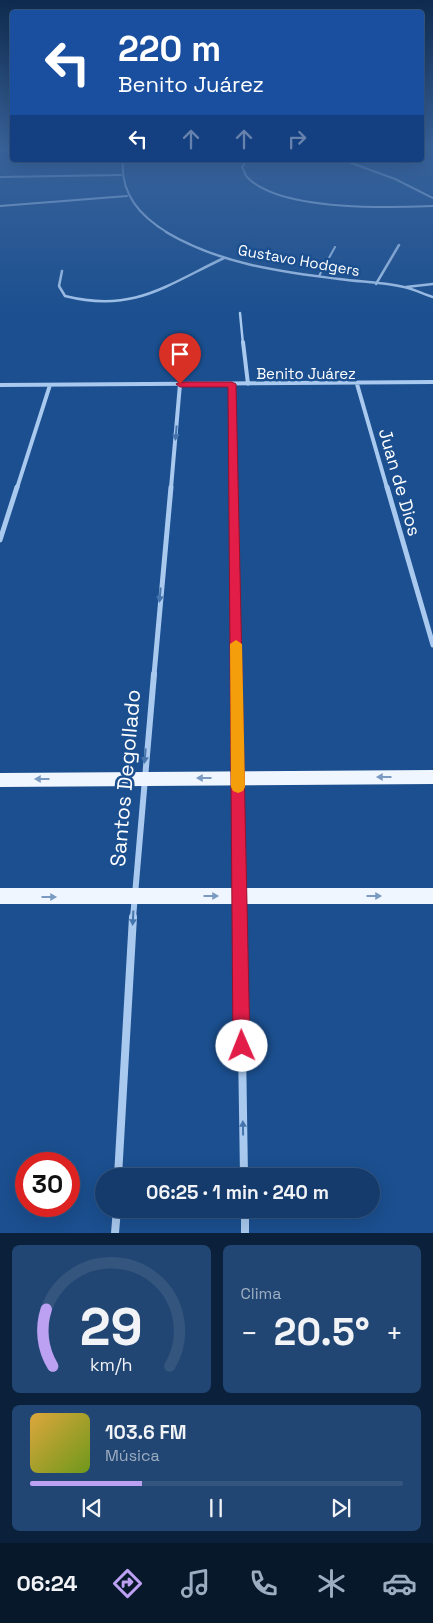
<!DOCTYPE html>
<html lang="es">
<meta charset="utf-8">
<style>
body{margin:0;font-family:"Space Grotesk",sans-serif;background:#214673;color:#f1f3f6;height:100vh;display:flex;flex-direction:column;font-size:19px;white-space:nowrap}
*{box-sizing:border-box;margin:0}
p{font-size:16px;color:#9dadc1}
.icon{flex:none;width:28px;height:28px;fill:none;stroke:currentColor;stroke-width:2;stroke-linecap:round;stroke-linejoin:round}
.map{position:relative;height:1233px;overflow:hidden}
.details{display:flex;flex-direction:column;gap:12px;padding:12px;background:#0b203b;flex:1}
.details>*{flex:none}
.banner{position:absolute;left:10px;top:10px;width:414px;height:152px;border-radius:5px;box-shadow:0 5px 20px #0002,0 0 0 1px #33557e;background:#1a4fa0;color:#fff;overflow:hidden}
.speed{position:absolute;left:15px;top:1152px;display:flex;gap:10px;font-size:25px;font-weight:700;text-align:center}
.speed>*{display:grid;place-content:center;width:65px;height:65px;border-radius:50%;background:#143b6b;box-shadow:0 5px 20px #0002,0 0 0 1px #33557e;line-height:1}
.speed .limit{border:8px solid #d22;background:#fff;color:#111}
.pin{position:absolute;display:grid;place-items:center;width:42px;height:42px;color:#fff;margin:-51px -21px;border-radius:50% 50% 50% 0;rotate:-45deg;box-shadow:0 0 5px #0007}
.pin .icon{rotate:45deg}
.me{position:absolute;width:55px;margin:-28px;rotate:359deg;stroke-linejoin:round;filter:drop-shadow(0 0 4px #0008)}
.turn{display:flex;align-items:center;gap:18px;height:105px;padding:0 25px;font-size:22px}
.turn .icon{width:65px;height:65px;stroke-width:2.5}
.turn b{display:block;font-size:35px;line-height:42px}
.lanes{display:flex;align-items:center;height:48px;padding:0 25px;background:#0003;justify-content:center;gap:25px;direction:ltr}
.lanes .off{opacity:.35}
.big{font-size:38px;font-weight:700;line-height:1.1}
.details .widget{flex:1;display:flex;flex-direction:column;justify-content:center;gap:8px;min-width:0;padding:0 18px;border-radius:8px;background:#214673}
.details .dial{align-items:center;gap:0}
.dial svg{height:130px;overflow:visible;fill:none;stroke:#33557e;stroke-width:7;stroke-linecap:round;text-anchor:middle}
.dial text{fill:#f1f3f6;stroke:none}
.song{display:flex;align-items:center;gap:15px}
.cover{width:60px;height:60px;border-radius:8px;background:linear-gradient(135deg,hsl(40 70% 55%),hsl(80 70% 35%))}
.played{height:5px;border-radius:2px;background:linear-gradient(90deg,#bca0f2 30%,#33557e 30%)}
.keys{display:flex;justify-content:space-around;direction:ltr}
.heat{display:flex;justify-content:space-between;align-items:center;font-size:28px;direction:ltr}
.details .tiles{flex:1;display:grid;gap:12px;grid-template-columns:1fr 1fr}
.widget:last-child{grid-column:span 2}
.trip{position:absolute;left:95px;top:1168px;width:285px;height:50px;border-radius:25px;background:#143b6b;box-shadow:0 5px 20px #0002,0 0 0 1px #33557e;font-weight:700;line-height:50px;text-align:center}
.tabs{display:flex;height:80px;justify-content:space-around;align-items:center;background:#08182b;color:#9dadc1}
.tabs .icon{width:35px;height:35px}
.tabs .selected{color:#bca0f2}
.tabs b{font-size:22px;color:#f1f3f6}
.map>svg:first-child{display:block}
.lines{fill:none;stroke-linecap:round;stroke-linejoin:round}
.lane{stroke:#a9c9ee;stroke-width:2}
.street-far5{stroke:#a9c9ee;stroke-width:2}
.street-far4{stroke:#a9c9ee;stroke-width:2.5}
.street-far3{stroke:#a9c9ee;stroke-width:4}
.street-far2{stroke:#a9c9ee;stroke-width:5}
.street-far1{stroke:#a9c9ee;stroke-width:6}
.street{stroke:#a9c9ee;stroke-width:8}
.primary{fill:#f0f6ff;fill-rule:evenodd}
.oneway{fill:#4674ac}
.oneway2{fill:#7b9ac1}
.route{fill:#e11d48;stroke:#92132f}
.slow{fill:#f59e0b}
.labels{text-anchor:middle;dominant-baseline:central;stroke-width:5;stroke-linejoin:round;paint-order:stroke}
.far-street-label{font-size:15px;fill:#fff;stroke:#1b4f8f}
.street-label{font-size:18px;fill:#fff;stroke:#1b4f8f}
.near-street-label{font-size:21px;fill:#fff;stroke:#1b4f8f}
</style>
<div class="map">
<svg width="433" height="1233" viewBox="0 0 433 1233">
<rect width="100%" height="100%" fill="#1b4f8f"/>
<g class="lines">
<!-- lane -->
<path class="lane" d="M 319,276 L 335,247"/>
<!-- street-far5 -->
<path class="street-far5" d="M 0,150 L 12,152
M 123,160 C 120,194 140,216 168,233
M 247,160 L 242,167 C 244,170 245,175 247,177 C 279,211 389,208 433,206
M 343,160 L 395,179 L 433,198
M 0,177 L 121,175
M 0,206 L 127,196"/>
<!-- street-far4 -->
<path class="street-far4" d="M 166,232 C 218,263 279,272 339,279 C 360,282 383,282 404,287 C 414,289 423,294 433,297
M 62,271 L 59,286 L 65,296 C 133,313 165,286 224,258
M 376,284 L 399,245
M 406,287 L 433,284
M 240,313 L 243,344"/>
<!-- street-far3 -->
<path class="street-far3" d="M 243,342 L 248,384
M 232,384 L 234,488
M 357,384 L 387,488
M 0,385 L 433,382
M 17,488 L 50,385
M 171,488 L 180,384"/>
<!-- street-far2 -->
<path class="street-far2" d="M 234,487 L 236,675
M 387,487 L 433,645
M 0,540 L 17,487
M 154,675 L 171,487"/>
<!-- street-far1 -->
<path class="street-far1" d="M 236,674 L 240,918
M 133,918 L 154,674"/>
<!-- street -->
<path class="street" d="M 240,917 L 244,1176
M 118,1176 L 133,917
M 245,1209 L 245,1233
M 115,1233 L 117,1209"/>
<!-- primary -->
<path class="primary" d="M 433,770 L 433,784 L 0,787 L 0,773 Z
M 0,888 L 433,888 L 433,904 L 0,904 Z"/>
</g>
<!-- one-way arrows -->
<defs><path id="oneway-solid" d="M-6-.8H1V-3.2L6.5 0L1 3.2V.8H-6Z" transform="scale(1.25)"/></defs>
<g class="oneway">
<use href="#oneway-solid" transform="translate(176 433) rotate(95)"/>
<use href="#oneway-solid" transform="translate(160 595) rotate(95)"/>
<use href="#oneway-solid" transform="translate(145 756) rotate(95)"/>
<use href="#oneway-solid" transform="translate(133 918) rotate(93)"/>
<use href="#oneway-solid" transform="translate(243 1128) rotate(-91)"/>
</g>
<g class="oneway2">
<use href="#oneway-solid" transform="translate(384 777) rotate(180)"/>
<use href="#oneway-solid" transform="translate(204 778) rotate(180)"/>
<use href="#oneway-solid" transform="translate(42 779) rotate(180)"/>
<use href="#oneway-solid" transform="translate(211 896)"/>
<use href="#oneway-solid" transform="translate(374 896)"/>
<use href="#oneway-solid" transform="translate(49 897)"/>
</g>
<!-- sky -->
<linearGradient id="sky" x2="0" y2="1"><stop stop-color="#0f2b4f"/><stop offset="0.46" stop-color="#39639b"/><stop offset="1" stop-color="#39639b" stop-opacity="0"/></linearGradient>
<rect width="433" height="319" fill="url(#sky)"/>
<!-- route -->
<path class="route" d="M 232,382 L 236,384 L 250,1046 L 248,1052 L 242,1055 L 235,1052 L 233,1046 L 228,387 L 180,387 L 176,384 L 180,382 Z"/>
<!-- slow -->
<path class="slow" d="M 236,640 L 242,644 L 245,787 L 243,791 L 238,793 L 233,791 L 231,787 L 230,644 Z"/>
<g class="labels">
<!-- far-street labels -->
<g class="far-street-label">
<text transform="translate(299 260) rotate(10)">Gustavo Hodgers</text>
<text x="306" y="373">Benito Juárez</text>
</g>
<!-- street labels -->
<g class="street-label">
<text transform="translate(400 482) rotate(74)">Juan de Dios</text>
</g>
<!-- near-street labels -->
<g class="near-street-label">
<text transform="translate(125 778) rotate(-85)">Santos Degollado</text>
</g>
</g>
</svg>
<div class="speed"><div class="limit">30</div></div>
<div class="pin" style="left:180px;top:384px;background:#d93025"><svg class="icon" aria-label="arrive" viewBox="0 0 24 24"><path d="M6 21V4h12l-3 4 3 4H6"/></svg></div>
<svg class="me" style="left:242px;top:1046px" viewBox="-20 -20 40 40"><circle r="19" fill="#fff"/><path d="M0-13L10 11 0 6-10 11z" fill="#e11d48"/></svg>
<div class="trip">06:25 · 1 min · 240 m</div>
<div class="banner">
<div class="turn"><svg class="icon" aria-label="left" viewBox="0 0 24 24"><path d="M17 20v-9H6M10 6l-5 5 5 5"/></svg><div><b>220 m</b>Benito Juárez</div></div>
<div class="lanes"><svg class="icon" aria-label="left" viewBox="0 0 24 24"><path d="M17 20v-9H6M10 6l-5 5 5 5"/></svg><svg class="icon off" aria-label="ahead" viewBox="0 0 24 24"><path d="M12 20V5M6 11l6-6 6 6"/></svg><svg class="icon off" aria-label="ahead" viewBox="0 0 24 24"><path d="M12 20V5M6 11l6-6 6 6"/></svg><svg class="icon off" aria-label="right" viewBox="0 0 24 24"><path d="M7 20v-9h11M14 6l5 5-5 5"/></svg></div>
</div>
</div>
<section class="details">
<div class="tiles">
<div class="widget dial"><svg viewBox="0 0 100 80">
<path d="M14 69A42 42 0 1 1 86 69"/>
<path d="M14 69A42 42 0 0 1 10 34" stroke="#bca0f2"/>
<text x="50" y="56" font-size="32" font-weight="700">29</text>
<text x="50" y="72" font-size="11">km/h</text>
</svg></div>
<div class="widget"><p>Clima</p>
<div class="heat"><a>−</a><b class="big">20.5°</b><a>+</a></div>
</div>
<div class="widget">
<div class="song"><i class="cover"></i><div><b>103.6 FM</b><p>Música</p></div></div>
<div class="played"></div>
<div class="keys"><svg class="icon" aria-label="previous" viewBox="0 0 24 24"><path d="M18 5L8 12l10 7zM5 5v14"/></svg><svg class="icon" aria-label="pause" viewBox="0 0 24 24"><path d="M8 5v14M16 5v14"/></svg><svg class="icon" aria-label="next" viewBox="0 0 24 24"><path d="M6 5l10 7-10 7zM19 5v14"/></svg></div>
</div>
</div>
</section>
<nav class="tabs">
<b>06:24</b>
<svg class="icon selected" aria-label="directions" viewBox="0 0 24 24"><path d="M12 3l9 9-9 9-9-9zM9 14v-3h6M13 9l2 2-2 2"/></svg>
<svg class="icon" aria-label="music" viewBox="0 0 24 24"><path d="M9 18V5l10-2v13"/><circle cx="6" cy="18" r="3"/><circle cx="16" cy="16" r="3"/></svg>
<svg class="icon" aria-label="phone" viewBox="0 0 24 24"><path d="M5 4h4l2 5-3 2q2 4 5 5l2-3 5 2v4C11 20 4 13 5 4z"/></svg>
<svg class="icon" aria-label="climate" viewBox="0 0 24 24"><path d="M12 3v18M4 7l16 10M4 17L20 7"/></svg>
<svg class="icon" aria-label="car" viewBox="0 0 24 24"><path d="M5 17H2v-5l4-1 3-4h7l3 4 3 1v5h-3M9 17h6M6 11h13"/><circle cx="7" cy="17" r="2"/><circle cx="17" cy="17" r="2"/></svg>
</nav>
